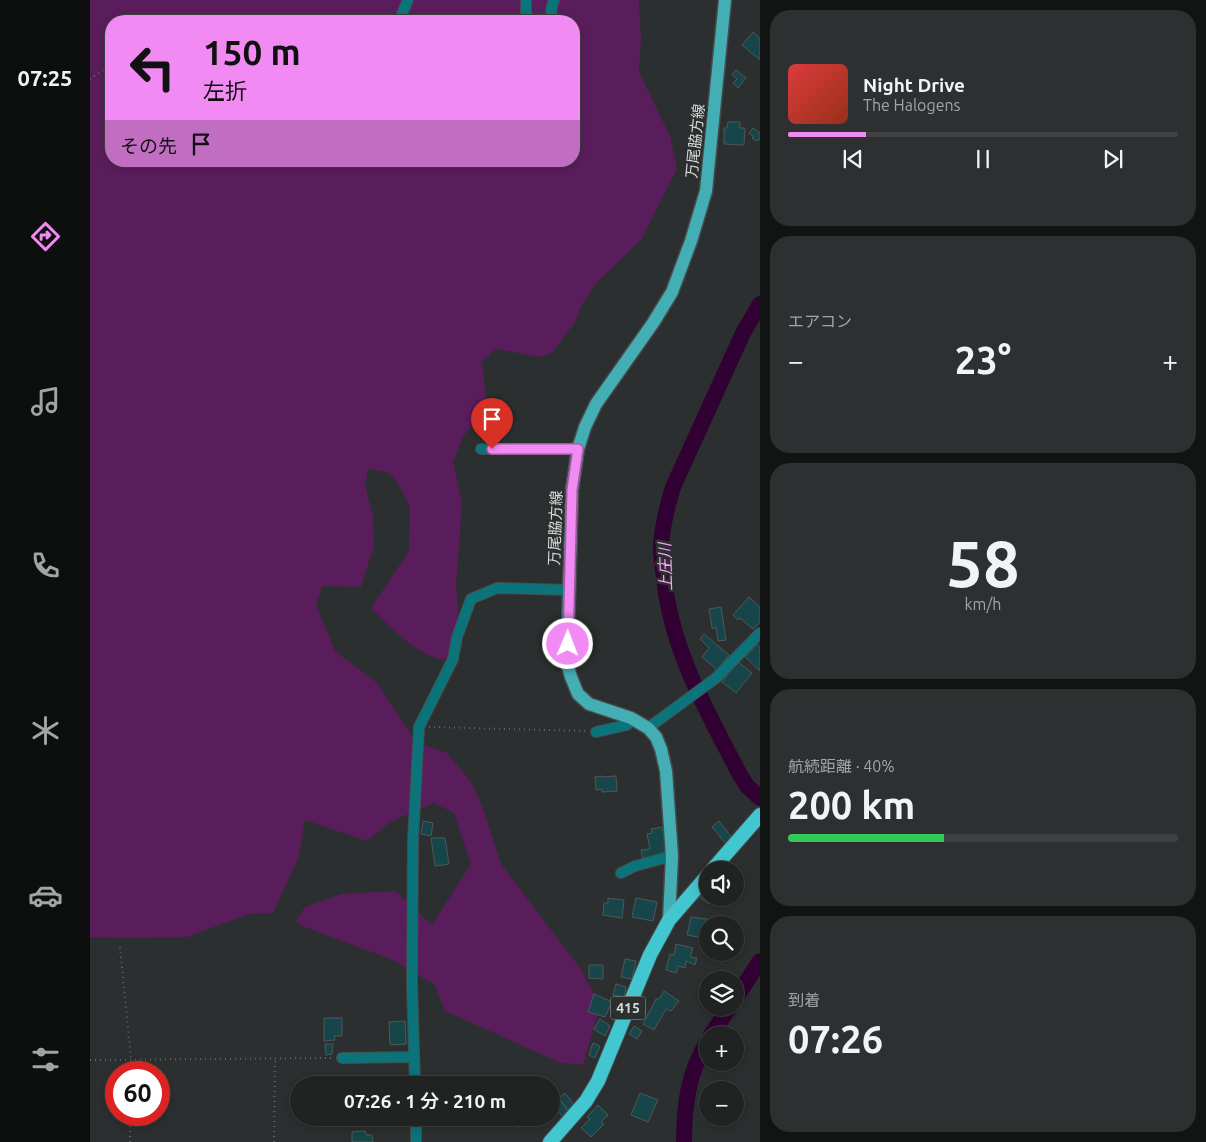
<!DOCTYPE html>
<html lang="ja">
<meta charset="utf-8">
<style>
body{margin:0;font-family:Ubuntu,"Noto Sans JP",sans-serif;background:#2d2f30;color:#f1f3f6;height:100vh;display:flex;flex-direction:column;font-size:19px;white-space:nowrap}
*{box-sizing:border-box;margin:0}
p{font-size:16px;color:#a2a4a6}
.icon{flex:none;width:28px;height:28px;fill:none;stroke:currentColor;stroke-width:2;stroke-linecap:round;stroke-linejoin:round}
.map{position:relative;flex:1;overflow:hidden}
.side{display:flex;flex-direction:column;gap:10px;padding:10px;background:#121313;width:446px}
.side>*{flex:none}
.guide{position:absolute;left:15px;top:15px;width:475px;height:152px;border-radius:20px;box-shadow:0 2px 8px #0003,0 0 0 1px #3e4041;background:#f28af3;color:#111;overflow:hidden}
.tools{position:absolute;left:609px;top:861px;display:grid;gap:10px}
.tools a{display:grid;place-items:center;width:45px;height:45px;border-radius:50%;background:#212323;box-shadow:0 2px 8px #0003,0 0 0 1px #3e4041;font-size:25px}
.speed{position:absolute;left:15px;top:1061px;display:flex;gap:10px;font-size:25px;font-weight:700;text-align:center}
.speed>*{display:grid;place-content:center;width:65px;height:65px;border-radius:50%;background:#212323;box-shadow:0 2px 8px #0003,0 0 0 1px #3e4041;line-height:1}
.speed .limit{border:8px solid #d22;background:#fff;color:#111}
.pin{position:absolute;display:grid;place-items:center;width:42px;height:42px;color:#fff;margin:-51px -21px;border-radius:50% 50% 50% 0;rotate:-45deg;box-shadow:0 0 5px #0007}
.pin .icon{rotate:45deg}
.me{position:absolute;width:55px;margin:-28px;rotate:1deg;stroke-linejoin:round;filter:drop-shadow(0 0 4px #0008)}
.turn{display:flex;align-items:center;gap:18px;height:105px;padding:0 15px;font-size:22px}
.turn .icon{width:65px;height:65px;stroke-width:2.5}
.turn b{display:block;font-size:35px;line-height:42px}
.then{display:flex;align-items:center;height:48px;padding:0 15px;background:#0003;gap:10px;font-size:19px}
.big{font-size:38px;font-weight:600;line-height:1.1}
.side .widget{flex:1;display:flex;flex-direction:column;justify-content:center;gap:8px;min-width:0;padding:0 18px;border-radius:20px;background:#2d2f30}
.side .dial{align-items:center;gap:0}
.dial b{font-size:65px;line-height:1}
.song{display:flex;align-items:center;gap:15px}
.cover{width:60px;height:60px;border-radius:8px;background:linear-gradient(135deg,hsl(0 70% 55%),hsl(10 70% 35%))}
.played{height:5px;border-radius:2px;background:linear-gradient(90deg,#f28af3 20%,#3e4041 20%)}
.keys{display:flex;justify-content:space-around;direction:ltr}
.heat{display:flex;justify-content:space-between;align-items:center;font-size:28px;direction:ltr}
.charge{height:8px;border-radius:4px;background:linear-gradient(90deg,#34c759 40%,#3e4041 0)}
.trip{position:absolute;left:200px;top:1076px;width:270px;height:50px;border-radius:25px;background:#212323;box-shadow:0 2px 8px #0003,0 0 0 1px #3e4041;font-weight:600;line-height:50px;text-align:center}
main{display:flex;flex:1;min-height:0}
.dock{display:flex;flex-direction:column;width:90px;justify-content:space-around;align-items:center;background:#0d0e0e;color:#a2a4a6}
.dock .icon{width:35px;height:35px}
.dock .current{color:#f28af3}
.dock b{font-size:22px;color:#f1f3f6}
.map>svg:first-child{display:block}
.green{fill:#5a1d5c;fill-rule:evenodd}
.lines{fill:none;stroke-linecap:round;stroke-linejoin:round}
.river{stroke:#320134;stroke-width:16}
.building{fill:#164649;stroke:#525656}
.minor-casing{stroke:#484b4b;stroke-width:12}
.major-casing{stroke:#484b4b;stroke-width:15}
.highway-casing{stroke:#484b4b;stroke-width:16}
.path{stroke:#626565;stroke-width:2;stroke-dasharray:1 4;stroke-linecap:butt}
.minor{stroke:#0a747a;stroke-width:10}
.major{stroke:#44aeb5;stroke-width:12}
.highway{stroke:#42c6d0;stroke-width:14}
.route-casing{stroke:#9d5a9e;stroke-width:12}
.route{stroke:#f28af3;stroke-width:9}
.labels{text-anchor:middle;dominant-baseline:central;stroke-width:5;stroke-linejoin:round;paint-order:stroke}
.shield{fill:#2c2f2f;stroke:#a4a7a7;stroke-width:1}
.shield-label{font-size:14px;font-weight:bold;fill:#d8dbdb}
.street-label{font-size:15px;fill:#d8dbdb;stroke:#2c2f2f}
.water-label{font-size:16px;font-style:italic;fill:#fba0fc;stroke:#2c2f2f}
</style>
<main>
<nav class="dock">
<b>07:25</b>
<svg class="icon current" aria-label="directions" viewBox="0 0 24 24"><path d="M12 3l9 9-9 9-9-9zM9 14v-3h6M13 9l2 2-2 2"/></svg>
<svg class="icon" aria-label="music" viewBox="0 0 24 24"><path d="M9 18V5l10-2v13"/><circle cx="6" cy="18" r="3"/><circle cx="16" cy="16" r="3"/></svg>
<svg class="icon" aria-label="phone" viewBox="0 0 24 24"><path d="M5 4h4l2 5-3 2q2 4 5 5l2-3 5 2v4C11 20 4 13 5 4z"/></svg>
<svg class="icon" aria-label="climate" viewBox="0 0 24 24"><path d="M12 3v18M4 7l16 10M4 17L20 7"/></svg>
<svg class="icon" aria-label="car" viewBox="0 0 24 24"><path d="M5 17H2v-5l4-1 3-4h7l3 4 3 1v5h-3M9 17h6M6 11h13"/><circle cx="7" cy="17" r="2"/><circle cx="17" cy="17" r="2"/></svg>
<svg class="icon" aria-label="filters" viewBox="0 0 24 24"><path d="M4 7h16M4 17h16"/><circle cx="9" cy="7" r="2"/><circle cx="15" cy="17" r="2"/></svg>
</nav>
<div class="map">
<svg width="670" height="1142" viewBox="0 0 670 1142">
<rect width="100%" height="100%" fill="#2c2f2f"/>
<!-- green -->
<path class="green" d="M 0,0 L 549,0 L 551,40 L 549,72 L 580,136 L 587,169 L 551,240 L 506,283 L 491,306 L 485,322 L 463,352 L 451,357 L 405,349 L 392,362 L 397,407 L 374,435 L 363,462 L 372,503 L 366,587 L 372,648 L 354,660 C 324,654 302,628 281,608 L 319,551 L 320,506 L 310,487 L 300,473 L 278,468 L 275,485 L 283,517 L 284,546 L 271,587 L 232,586 L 226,605 L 245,651 L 287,683 L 326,742 L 357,753 L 381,782 L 393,808 L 411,864 L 490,968 L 510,1005 L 493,1065 L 469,1062 L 355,1011 L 345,985 L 303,960 L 212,926 L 206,921 L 215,907 L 251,894 L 305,891 L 342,925 L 381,864 L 364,813 L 344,803 L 300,822 L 277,841 L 215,820 L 208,859 L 183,913 L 159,914 L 97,937 L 39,938 L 0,937 ZM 21,21 L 484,21 L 484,161 L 21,161 Z"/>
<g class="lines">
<!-- river -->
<path class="river" d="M 670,304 L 653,333 L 583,487 C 577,507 571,529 571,550 C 571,559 573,568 574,577 C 581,650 617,711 650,775 L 657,786 L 670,798
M 645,999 L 670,961
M 621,1035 L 639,1008
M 594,1142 C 594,1106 598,1072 618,1041"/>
</g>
<!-- building -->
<path class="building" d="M 663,32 L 670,38 L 670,60 L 652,45 Z
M 646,70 L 656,78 L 648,88 L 643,83 L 647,79 L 642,75 Z
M 638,122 L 650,122 L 650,128 L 655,128 L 654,145 L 634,144 L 634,128 L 637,128 Z
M 663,128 L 670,133 L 670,139 L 666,141 L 662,138 L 664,137 L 659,133 Z
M 659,597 L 670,607 L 670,622 L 663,629 L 650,618 L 648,620 L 643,615 Z
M 631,607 L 636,640 L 628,641 L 626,628 L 622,628 L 619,609 Z
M 614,634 L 639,655 L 627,670 L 612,657 L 619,648 L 610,639 Z
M 667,644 L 670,647 L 670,671 L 655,657 Z
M 648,662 L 662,673 L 646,693 L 632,682 Z
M 512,776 L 512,777 L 526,776 L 527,791 L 512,792 L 512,789 L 506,790 L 505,777 Z
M 333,821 L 343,823 L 341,836 L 331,834 Z
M 629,821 L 642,838 L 635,843 L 622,827 Z
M 572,827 L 578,856 L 553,861 L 551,850 L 560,849 L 557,834 L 562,833 L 561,829 Z
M 341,838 L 355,838 L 359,864 L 345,866 Z
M 618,885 L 618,898 L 625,898 L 619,904 L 608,896 Z
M 518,898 L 534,900 L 532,918 L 513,915 L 514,903 L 518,903 Z
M 546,898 L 567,902 L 563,921 L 542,917 Z
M 601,917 L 632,921 L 631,925 L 618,925 L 618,945 L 611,944 L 613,938 L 597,935 Z
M 586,944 L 603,948 L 600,957 L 607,958 L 605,965 L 596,961 L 595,968 L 588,966 L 586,973 L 576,970 L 580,954 L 584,955 Z
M 535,959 L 546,961 L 542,979 L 531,977 Z
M 499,965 L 513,965 L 513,979 L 499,978 Z
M 526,984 L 536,987 L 534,997 L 523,995 Z
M 574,991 L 589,1001 L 581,1011 L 576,1009 L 564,1030 L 553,1024 L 566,999 L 569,999 Z
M 504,994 L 522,1002 L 515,1017 L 498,1012 Z
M 234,1018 L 252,1018 L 252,1036 L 244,1036 L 245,1040 L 234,1041 Z
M 510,1019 L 520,1026 L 515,1036 L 504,1029 Z
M 315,1021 L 316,1044 L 300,1045 L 299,1022 Z
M 544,1026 L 552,1031 L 547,1039 L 539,1034 Z
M 503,1043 L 510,1046 L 505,1058 L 499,1055 Z
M 235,1044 L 243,1044 L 242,1054 L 236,1055 Z
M 462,1088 L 479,1113 L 473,1117 L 465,1108 L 461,1111 Z
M 475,1093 L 484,1105 L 478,1110 L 469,1098 Z
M 550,1093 L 568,1100 L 558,1122 L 541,1115 Z
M 508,1105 L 518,1115 L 511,1122 L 514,1124 L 501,1137 L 491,1128 L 500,1119 L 497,1117 Z
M 428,1118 L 438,1118 L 438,1126 L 428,1127 Z
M 275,1131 L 276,1135 L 282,1135 L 283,1142 L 262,1142 L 262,1132 Z"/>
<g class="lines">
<!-- minor casing -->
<g class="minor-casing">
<path id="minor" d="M 436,0 L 436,13 L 440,21
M 316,21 L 312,14 L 318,0
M 463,21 L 461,10 L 464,0
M 391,449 L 488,449
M 558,728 L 626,678 L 670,633
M 506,732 L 537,725 L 541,718
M 531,873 L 545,866 L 582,856
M 252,1058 L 324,1057
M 325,1085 L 322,983 L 323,841 L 329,727 L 363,659 L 367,637 L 381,599 L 407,588 L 479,590
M 326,1118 L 326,1142"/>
</g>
<!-- major casing -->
<g class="major-casing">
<path id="major" d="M 579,920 L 582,856 L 576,771 L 571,749 L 566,737 L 558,728 L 541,718 L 499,704 L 488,694 L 481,677 L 477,663 L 482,490 L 488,449 L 495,427 L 506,404 L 563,323 L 582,292 L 601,241 L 616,191 L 635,0"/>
</g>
<!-- highway casing -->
<g class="highway-casing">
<path id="highway" d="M 622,870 L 670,815
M 460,1142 L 496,1101 L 508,1081 L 560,955 L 579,920 L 618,875"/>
</g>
<!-- path -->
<path class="path" d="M 0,79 L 21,65
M 339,727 L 497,731
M 30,947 L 41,1059 L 41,1072
M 0,1060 L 244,1058
M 40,1142 L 40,1115
M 184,1142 L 185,1059"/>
<!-- minor -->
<use href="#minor" class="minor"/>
<!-- major -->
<use href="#major" class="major"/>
<!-- highway -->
<use href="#highway" class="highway"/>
</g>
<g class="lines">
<!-- route casing -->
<g class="route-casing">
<path id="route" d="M 402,449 L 488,449 L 482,490 L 478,644"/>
</g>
<!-- route -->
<use href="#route" class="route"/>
</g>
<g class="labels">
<!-- shield labels -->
<rect class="shield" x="520.5" y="996.5" width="35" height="23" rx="4"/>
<g class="shield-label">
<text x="538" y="1008">415</text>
</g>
<!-- street labels -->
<g class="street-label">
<text transform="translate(605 141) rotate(-84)">万尾脇方線</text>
<text transform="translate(465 528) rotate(-88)">万尾脇方線</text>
</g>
<!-- water labels -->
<g class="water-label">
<text transform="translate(575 567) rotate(-92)">上庄川</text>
</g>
</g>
</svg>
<div class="tools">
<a><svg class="icon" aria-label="sound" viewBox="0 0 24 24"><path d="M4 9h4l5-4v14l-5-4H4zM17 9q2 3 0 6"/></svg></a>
<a><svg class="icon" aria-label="search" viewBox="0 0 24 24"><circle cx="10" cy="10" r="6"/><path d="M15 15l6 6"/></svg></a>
<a><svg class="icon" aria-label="layers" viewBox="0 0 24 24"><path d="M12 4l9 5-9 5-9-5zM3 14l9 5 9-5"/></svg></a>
<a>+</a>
<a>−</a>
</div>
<div class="speed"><div class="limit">60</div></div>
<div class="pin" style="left:402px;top:449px;background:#d93025"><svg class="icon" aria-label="arrive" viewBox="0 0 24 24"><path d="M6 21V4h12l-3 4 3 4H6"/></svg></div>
<svg class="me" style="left:478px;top:644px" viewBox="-20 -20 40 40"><circle r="17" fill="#f28af3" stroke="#fff" stroke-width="3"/><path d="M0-11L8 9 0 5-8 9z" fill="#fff"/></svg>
<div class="trip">07:26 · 1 分 · 210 m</div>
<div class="guide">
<div class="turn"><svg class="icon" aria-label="left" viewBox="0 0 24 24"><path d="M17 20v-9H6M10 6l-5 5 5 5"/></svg><div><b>150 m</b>左折</div></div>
<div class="then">その先<svg class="icon" aria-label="arrive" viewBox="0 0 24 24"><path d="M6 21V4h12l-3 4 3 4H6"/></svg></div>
</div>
</div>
<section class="side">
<div class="widget">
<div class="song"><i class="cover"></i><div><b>Night Drive</b><p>The Halogens</p></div></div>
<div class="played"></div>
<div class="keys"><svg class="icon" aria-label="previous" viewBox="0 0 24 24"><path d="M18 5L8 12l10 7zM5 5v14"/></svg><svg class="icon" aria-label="pause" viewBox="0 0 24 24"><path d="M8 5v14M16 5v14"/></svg><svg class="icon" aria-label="next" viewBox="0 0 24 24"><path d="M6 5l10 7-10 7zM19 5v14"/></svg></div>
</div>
<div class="widget"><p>エアコン</p>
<div class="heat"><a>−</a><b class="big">23°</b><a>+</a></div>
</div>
<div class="widget dial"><b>58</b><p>km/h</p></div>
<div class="widget"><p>航続距離 · 40%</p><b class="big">200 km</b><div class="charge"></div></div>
<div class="widget"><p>到着</p><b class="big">07:26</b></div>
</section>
</main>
